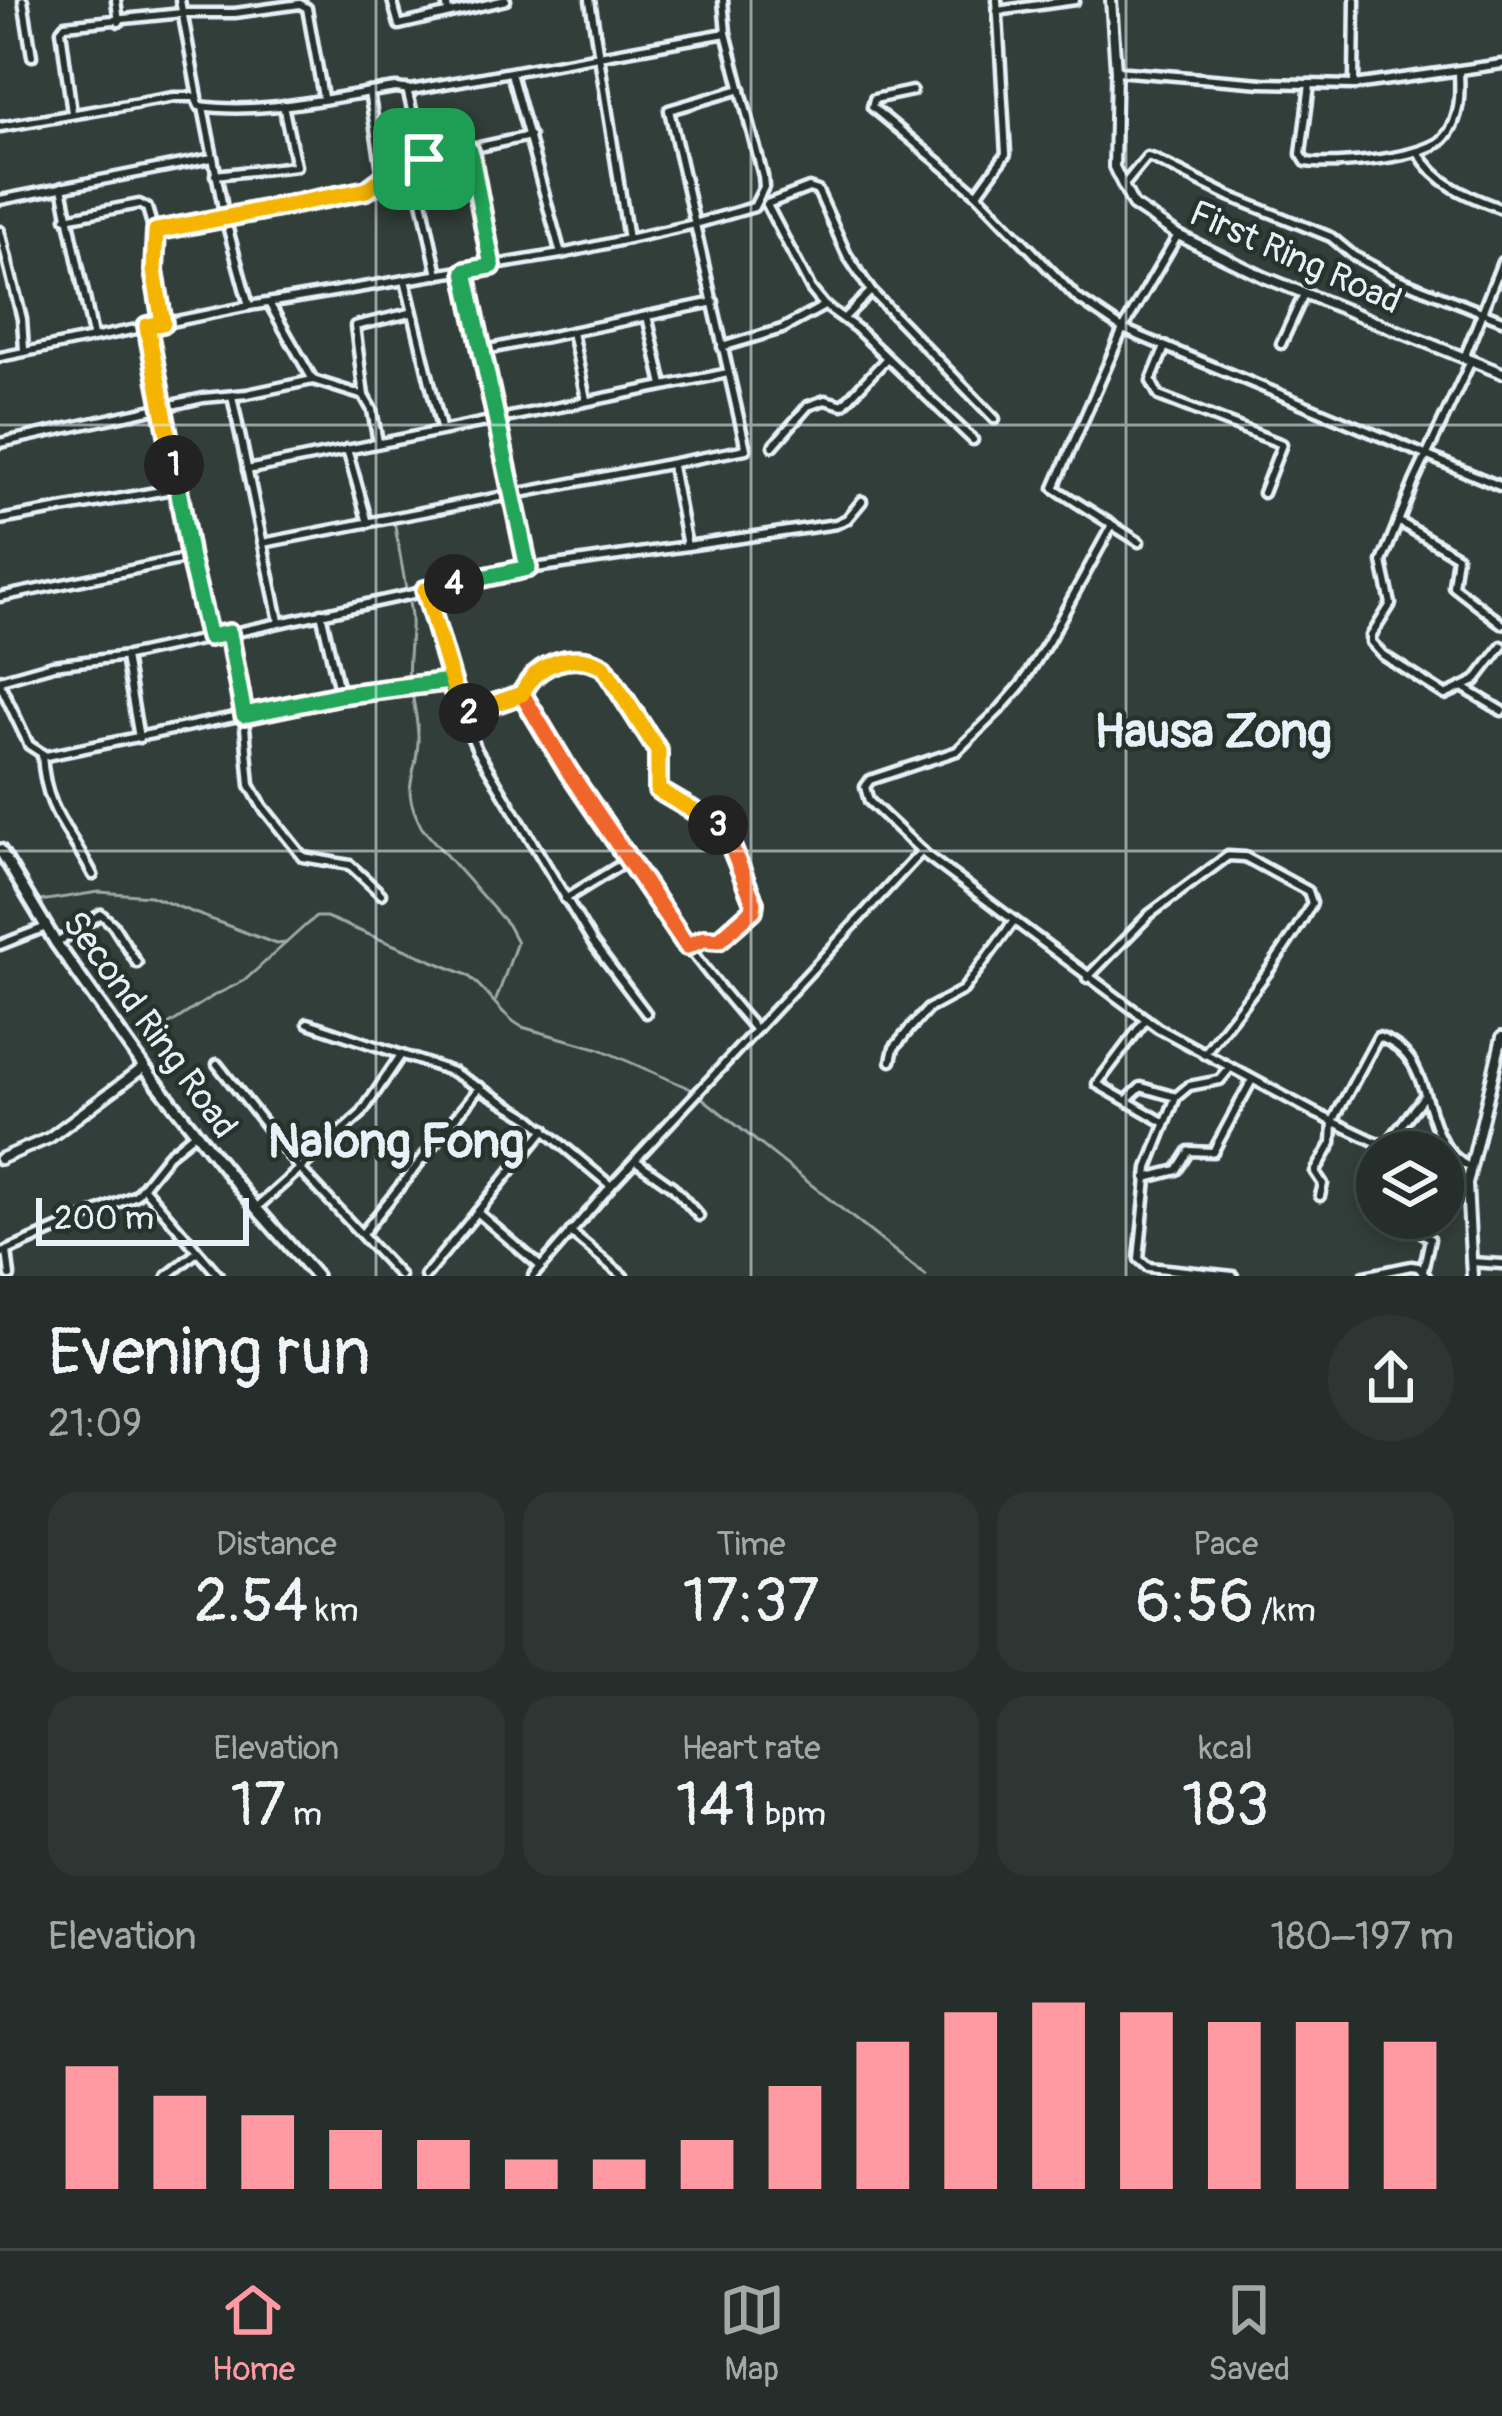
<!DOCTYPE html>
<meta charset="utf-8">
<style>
:root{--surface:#262e2b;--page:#2e3633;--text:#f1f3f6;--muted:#a4a8a9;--line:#424a47;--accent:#ff9aa2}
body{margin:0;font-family:Pangolin,sans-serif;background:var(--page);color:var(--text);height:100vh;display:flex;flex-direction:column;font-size:45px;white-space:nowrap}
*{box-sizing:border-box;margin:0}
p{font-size:39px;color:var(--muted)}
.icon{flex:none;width:66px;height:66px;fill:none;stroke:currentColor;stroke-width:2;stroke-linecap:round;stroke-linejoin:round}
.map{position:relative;height:1276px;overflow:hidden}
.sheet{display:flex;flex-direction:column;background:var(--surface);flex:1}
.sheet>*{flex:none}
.fabs{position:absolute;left:1356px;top:1131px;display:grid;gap:24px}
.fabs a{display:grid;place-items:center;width:108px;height:108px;border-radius:50%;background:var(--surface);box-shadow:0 6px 18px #0003,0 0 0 3px var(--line);font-size:60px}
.scale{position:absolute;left:36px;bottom:30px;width:213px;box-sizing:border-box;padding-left:12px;border:6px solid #e8f1f8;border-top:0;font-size:33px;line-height:42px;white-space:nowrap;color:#e8f1f8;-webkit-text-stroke:9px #26332d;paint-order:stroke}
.pin{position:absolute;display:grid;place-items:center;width:102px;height:102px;color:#fff;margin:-51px;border-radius:24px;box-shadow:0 6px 18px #0006}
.km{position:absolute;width:60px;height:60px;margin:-30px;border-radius:50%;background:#222;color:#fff;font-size:33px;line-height:60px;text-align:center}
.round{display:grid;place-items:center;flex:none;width:126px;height:126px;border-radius:63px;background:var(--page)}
.overview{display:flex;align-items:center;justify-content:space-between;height:204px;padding:0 48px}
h1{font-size:66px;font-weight:600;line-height:90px}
.metrics{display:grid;grid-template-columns:repeat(3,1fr);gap:18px;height:204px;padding:12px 48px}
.metrics div{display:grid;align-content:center;border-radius:30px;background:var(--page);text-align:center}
.metrics b{font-size:60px;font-weight:600}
.metrics small{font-size:33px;font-weight:400}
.metrics p{font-size:33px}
.chart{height:336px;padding:24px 48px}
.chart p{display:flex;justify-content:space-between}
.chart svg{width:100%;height:216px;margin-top:12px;stroke:var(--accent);stroke-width:6}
.tabs{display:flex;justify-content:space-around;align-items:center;height:168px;border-top:3px solid var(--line);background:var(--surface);font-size:33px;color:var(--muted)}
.tabs a{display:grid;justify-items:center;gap:6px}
.tabs .on{color:var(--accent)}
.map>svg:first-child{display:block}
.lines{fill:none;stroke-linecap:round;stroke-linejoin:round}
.stream{stroke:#9ea9ab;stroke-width:3}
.minor-casing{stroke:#e8f1f8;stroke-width:15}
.tertiary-casing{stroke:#e8f1f8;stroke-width:16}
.secondary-casing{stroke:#e8f1f8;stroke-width:18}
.minor{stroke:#26332d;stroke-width:6}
.tertiary{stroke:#26332d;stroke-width:8}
.secondary{stroke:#26332d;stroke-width:9}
.split-1-casing{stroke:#fff;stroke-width:24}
.split-2-casing{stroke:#fff;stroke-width:24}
.split-3-casing{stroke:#fff;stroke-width:24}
.split-4-casing{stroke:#fff;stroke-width:24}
.split-5-casing{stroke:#fff;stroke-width:24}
.split-1{stroke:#f5b400;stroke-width:15}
.split-2{stroke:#22a559;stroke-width:15}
.split-3{stroke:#f0652b;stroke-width:15}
.split-4{stroke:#f5b400;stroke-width:15}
.split-5{stroke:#22a559;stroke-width:15}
.grid{fill:none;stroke:#e8f1f8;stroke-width:3;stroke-opacity:0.55}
.labels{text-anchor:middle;stroke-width:9;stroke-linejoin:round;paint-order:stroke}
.street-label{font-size:36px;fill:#e8f1f8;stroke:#26332d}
.district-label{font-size:48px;font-weight:bold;fill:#e8f1f8;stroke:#26332d}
</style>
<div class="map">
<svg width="1502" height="1276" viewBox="0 0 1502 1276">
<rect width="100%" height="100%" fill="#323e39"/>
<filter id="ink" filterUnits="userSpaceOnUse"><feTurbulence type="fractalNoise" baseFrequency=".00833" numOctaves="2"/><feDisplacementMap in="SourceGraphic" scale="24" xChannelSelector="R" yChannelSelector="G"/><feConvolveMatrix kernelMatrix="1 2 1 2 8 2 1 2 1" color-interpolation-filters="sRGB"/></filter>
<g filter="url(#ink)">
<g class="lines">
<g class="stream">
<polyline points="395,526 406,589"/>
<path d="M408,599c8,28 -2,53 1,82"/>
<path d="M412,692c2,16 7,33 6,50 -2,41 -19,42 4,86l86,97 9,17 -21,58"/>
<polyline points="40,901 99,892 150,896 276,944 286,943"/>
<path d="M142,1042l71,-46 31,-15 63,-57 9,-7h10l141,58c21,15 33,40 55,52l78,22 91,40"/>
<polyline points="701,1097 926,1276"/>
</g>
<defs>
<g id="minor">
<polyline points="23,0 32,56"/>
<polyline points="116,0 119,22"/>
<polyline points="180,0 198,97"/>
<polyline points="392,0 399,25 506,0"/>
<polyline points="446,0 448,12"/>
<polyline points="590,0 628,239"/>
<polyline points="997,0 1006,154 977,194 1077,298 1123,329 1502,487"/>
<polyline points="997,11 1075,0"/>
<polyline points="1116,71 1262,83 1354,85 1502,64"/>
<polyline points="511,73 561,254"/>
<path d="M1310,84l-9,70 5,8c27,5 124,-4 140,-26 15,-19 14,-43 13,-65"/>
<polyline points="1354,85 1355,0"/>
<polyline points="407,89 424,159"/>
<polyline points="912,91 874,99 872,107 977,194"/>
<polyline points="369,92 383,176"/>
<polyline points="203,107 225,218 249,306"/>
<polyline points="72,113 61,30 65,25 182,13 235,13 300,4 307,8 323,97"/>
<path d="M0,127l174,-30h21l4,9c64,9 133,-9 197,-18l15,2 315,-57"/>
<polyline points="470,151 492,266"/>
<path d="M1418,152c19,33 49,44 84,57"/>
<polyline points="414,163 438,275"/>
<polyline points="215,175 296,166 283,105"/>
<polyline points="1124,185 1147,157 1154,159 1229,196 1331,237 1354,256 1393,277 1502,320"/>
<polyline points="62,187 93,336"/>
<polyline points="0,200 212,158"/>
<polyline points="767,204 809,188 818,191 847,255 871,291 995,419"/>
<polyline points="767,205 811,289 824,305 856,328 973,440"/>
<polyline points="66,218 139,204 147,208 158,245 154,271 163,322"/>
<polyline points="0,231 22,319 24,350"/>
<polyline points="156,231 334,199 370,189 391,172 424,159 530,136"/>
<polyline points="465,270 528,569"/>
<polyline points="405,280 441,428"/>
<polyline points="269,303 313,380"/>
<polyline points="647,316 663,385"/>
<polyline points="844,318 871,291"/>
<polyline points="147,326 189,558 209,637"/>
<polyline points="572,332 586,399"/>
<polyline points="1281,344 1304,294"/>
<polyline points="722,347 782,329 824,306"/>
<polyline points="1165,347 1151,381 1159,396 1282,444 1263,493"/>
<polyline points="480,351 714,302"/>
<polyline points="0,357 249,306 561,254 695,224 754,207 764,187 763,176 726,33 723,0"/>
<polyline points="1464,358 1502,262"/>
<polyline points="1471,361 1414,482 1382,562 1391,604 1371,636 1371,642 1383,655 1445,695 1475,681 1502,646"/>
<polyline points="232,396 279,621"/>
<polyline points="364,396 355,326 410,313"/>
<polyline points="0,443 203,398 247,394 313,380 364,396 372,410 378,442"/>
<polyline points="773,446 808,406 825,400 843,405 885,360"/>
<polyline points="347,449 368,523"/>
<polyline points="672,466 687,546 836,524 847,519 862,501"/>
<polyline points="247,470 728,373"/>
<polyline points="0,520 178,488"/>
<polyline points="1398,521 1457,556 1453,586 1502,624"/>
<polyline points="1112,525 1048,642 1021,685 1001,708 957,751 870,780 865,787 869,801 926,855 1158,1028 1315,1113 1397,1152"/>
<polyline points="1139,542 1054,488 1123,329 1178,235"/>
<polyline points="263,543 746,449 669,110 741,89"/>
<polyline points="425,590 457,704 477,750 593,943 646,1013"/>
<polyline points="0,597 189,558"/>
<polyline points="321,613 340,695"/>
<polyline points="229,633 244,715 250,785 262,806 303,857 350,865 381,894"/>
<polyline points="125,657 139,738"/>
<polyline points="0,680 53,665 127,656 528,569 687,546"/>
<polyline points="0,684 29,745 46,756 340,695 450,681"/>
<polyline points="1464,688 1502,711"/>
<path d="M522,694c71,117 143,234 234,336"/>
<path d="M462,715l60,-21c11,-26 53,-50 79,-29 13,11 53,71 58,87 3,12 -2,26 -1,38l64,38 32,75 -4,14 -31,23 -15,-1 -17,7"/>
<path d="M42,755c4,59 26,71 51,120"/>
<polyline points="565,899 627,861"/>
<polyline points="57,943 101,914 113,925 137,963"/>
<polyline points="0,945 46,927"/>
<path d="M1087,978l63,-64 78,-58 17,1 63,34 4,12c-30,55 -70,102 -108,151"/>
<polyline points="1146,1019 1097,1084 1165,1123"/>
<polyline points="308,1023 453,1072 530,1118 611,1186"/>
<polyline points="891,1061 894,1048 908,1031 928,1009 963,990 1013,922"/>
<polyline points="217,1064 301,1170 400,1276"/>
<polyline points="1230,1068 1220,1080 1189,1086 1176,1097 1148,1168 1139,1259 1148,1267 1233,1276"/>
<polyline points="1127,1100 1141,1087 1176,1097"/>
<polyline points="1386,1145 1424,1096"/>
<polyline points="636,1161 673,1187 699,1216"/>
<polyline points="1443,1174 1467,1184"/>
<polyline points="1146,1178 1177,1170 1189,1151 1213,1152 1252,1080"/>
<polyline points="143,1187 219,1276"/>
<path d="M1320,1196l3,-12 -8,-12 17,-29 1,-22 45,-84c63,19 36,102 91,130"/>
<polyline points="256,1208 361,1114 401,1055"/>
<polyline points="477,1212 541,1267"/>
<polyline points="1405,1218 1430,1239 1423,1271"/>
<polyline points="570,1232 623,1276"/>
<polyline points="362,1234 480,1087"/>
<polyline points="7,1251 10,1276"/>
<polyline points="0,1254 136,1195 168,1155 195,1133"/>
<polyline points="1471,1262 1502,1264"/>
<polyline points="167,1276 197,1252"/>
<polyline points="425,1276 545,1129"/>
<polyline points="533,1276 611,1186 922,851"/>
<polyline points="1364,1276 1411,1266 1418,1267 1426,1276"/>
</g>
<g id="tertiary">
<polyline points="1111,0 1116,71 1114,167 1133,205 1178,235 1264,277 1502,373"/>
<polyline points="0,1159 49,1138 144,1067"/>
<polyline points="1472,1276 1467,1184 1502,1037"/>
</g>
<polyline id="secondary" points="0,850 56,943 144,1067 256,1208 316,1276"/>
</defs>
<use href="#minor" class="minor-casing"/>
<use href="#tertiary" class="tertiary-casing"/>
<use href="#secondary" class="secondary-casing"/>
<use href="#minor" class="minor"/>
<use href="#tertiary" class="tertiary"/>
<use href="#secondary" class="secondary"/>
</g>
</g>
<g class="lines" filter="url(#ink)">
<defs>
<polyline id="split-1" points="174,465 147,326 163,323 154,271 156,231 367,190 391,172 424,159"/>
<polyline id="split-2" points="174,465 190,558 209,637 229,633 244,715 340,695 450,681 462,715 469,713"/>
<polyline id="split-3" points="469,713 522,694 569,772 687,946 704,939 719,940 753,910 754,903 727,836 718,825"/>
<path id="split-4" d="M454,584l-29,6 37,125 60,-21c14,-32 52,-44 82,-27l54,84v39l60,35"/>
<polyline id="split-5" points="424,159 470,151 492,266 465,271 528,568 454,584"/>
</defs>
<use href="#split-1" class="split-1-casing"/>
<use href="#split-2" class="split-2-casing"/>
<use href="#split-3" class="split-3-casing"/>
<use href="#split-4" class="split-4-casing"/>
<use href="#split-5" class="split-5-casing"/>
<use href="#split-1" class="split-1"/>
<use href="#split-2" class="split-2"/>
<use href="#split-3" class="split-3"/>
<use href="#split-4" class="split-4"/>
<use href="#split-5" class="split-5"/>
</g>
<path class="grid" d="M376,0v1276M751,0v1276M1126,0v1276M0,425h1502M0,851h1502"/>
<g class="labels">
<g class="street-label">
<text transform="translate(1296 256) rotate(24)" y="13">First Ring Road</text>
<text transform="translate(151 1024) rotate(54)" y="13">Second Ring Road</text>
</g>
<g class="district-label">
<text x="1213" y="747">Hausa Zong</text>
<text x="396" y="1157">Nalong Fong</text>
</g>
</g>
</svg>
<div class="fabs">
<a><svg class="icon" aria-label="layers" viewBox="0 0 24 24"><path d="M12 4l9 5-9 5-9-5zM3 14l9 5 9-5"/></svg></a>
</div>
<div class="scale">200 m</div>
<div class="pin" style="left:424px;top:159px;background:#1e9e55"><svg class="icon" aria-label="arrive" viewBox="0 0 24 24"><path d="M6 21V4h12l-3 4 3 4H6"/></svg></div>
<b class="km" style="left:174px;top:465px">1</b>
<b class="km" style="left:469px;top:713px">2</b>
<b class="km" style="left:718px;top:825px">3</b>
<b class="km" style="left:454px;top:584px">4</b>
</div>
<section class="sheet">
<div class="overview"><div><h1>Evening run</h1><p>21:09</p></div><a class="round"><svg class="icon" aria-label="share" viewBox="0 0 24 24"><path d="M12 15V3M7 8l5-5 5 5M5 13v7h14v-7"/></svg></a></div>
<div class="metrics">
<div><p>Distance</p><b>2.54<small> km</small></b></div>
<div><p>Time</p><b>17:37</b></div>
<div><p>Pace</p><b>6:56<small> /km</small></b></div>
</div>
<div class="metrics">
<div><p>Elevation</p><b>17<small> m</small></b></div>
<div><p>Heart rate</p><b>141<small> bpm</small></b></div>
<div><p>kcal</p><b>183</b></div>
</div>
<div class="chart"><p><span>Elevation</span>180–197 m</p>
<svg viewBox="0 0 160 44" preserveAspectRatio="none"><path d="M5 44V19M15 44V25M25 44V29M35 44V32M45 44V34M55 44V38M65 44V38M75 44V34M85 44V23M95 44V14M105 44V8M115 44V6M125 44V8M135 44V10M145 44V10M155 44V14"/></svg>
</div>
</section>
<nav class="tabs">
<a class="on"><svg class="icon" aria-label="home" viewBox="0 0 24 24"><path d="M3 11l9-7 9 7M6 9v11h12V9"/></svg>Home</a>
<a><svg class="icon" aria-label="map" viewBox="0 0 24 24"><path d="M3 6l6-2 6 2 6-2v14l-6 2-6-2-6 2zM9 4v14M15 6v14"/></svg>Map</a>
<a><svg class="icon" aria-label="saved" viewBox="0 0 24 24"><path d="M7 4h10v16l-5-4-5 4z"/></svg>Saved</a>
</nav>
